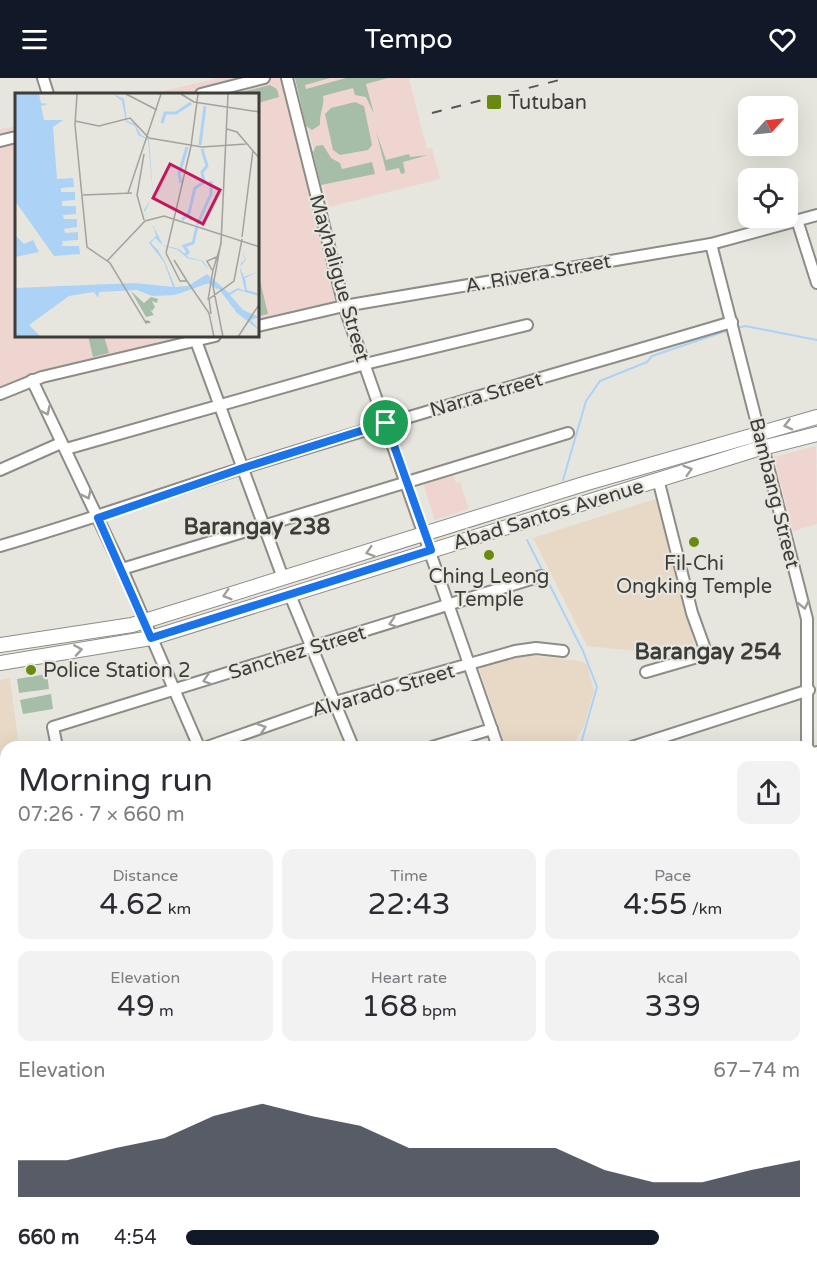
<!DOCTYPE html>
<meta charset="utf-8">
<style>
:root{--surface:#fff;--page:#f2f2f3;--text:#2b2b33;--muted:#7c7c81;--accent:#111827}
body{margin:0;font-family:"Varela Round",sans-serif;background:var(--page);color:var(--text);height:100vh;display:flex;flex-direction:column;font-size:22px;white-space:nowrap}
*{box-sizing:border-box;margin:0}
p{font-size:20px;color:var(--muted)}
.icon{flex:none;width:33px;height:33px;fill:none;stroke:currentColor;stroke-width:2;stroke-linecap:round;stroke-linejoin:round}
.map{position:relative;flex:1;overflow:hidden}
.sheet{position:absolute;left:0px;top:663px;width:818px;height:532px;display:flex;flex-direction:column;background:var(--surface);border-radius:18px 18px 0 0;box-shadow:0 6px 24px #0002}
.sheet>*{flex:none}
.needle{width:39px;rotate:63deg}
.buttons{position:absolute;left:738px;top:18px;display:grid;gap:12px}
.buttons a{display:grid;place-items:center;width:60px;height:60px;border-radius:12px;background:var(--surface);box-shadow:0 6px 24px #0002;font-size:30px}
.pin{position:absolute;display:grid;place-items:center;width:51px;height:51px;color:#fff;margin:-26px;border:3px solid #fff;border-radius:50%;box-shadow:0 2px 6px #0007}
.round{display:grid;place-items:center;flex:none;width:63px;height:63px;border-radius:12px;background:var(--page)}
.summary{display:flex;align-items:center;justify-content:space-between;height:102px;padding:0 18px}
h1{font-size:33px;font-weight:600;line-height:45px}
.stats{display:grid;grid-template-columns:repeat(3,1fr);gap:9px;height:102px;padding:6px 18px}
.stats div{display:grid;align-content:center;border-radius:12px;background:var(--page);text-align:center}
.stats b{font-size:30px;font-weight:600}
.stats small{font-size:16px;font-weight:400}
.stats p{font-size:16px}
.chart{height:168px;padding:12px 18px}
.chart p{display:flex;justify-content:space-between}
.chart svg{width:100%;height:108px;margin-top:6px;fill:var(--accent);opacity:.7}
ul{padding:0 18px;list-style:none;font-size:20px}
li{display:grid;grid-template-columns:96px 72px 1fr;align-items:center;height:45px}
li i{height:15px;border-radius:8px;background:var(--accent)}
header{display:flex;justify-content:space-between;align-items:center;height:78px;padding:0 18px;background:var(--accent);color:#fff;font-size:27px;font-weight:600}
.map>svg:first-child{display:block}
.commercial{fill:#efd5cf}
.education{fill:#e8d9c6}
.green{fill:#a6bea8}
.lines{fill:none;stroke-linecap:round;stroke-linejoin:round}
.stream{stroke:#acd2f6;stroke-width:2}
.minor-casing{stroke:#8e8c86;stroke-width:14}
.major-casing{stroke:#8e8c86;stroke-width:16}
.minor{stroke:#fff;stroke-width:10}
.major{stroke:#fff;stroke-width:14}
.rail{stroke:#565652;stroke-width:2;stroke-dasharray:10 10;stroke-linecap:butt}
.oneway{stroke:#9e9e9c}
.route-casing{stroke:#fff;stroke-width:12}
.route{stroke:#1a73e8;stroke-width:8}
.poi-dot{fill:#688a0e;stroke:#e7e6de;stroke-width:2}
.labels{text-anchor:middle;stroke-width:4.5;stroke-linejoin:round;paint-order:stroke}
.poi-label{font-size:20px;fill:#3d3d3a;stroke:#e7e6de;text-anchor:start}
.street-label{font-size:20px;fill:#3d3d3a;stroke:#e7e6de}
.quarter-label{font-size:22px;font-weight:bold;fill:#3d3d3a;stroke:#e7e6de}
.inset-river{fill:none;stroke:#acd2f6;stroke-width:3}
.inset-road{fill:none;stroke:#a3a29c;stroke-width:1.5}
.view{fill:#c2185b;fill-opacity:0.15;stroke:#c2185b;stroke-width:3}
.inset-edge{fill:none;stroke:#3d3d3a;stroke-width:3}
</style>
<header><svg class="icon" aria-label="menu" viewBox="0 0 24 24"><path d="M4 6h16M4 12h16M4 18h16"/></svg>Tempo<svg class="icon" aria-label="heart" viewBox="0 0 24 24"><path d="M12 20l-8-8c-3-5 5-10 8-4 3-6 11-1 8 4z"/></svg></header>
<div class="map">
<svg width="817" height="1195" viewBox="0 0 817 1195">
<rect width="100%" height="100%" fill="#e7e6de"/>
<g class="commercial">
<polygon points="218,0 285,0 342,227 258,247 258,16 150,16"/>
<polygon points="295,0 409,0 427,71 432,70 440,101 329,129"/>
<polygon points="16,48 16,258 210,258 0,314 0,51"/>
<polygon points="816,368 817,446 793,453 774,379"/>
<polygon points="452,394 456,405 460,404 469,431 435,442 424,408 425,403"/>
</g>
<g class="education">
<polygon points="658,420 694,566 636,573 587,568 533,460"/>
<polygon points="527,577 580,583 587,586 594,613 584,648 572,669 506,669 479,591"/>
<polygon points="10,600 19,669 6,669 6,708 0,708 0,602"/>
<polygon points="47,1190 108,1190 93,1195 49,1195"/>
</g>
<g class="green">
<path d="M295,0h35l-25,7 1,4 40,-11h42l-22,6 8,30 -8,-17 -11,-2 -2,-7 -30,8c2,8 -4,18 -3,29l-8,5 -6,-4z"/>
<polygon points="270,7 277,11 279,19 258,25 258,16 234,16"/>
<polygon points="355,24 364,28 372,67 368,72 340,77 333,72 325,36 331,30"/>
<polygon points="376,53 386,82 409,76 410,79 428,77 403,84 405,95 401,96 399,90 386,93"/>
<polygon points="323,67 331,80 340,85 342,91 372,84 375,96 321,107 313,74 316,68"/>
<polygon points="258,194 268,236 260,238"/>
<polygon points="88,258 104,258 109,275 93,279"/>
<polygon points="47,596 49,611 19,615 17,601"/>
<polygon points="51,616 53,631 23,636 20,622"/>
</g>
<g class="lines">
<g class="stream">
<polyline points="737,250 745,248 817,262"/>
<polyline points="563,402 586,323 600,303 647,284 652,278 729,252"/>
<polyline points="527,462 583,573 597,609 580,669"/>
<polyline points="812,804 817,802"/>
<polyline points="0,822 6,824"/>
<polyline points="812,994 817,991"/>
</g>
<defs>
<g id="minor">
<polyline points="43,0 48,16"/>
<polyline points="287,0 344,228 498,669"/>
<polyline points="201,16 264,0"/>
<polyline points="0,63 16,59"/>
<polyline points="797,142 817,205"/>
<polyline points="711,166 807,541 807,669"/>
<polyline points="258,248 344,228 711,166 817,137"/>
<polyline points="196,263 283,500"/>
<polyline points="32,302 122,491 199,669"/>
<polyline points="0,316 42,299 215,258"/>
<polyline points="66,371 365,286 527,247"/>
<polyline points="0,392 61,365"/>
<path d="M0,468c83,-24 164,-53 246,-79 161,-51 324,-97 486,-145"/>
<polyline points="122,491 568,355"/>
<polyline points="290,517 353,669"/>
<polyline points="646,594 701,578 705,571 692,535 658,401"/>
<polyline points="57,669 53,649 541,498"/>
<polyline points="207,669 335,624 515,573 536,570 563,573"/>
<polyline points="432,669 492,651"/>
<polyline points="632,669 809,612"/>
<polyline points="812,676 817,674"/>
<polyline points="812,749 817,747"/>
<polyline points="0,867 6,868"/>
<polyline points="6,892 3,1001 6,1091"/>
<polyline points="812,948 817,944"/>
<polyline points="812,976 817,984"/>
<polyline points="812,1030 817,1027"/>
<polyline points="812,1128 817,1126"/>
<polyline points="30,1190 32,1195"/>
<polyline points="228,1190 231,1195"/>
<polyline points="571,1190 573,1195"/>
<polyline points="724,1190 726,1195"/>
<polyline points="131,1195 146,1190"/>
<polyline points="417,1195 431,1190"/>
<polyline points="652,1195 664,1190"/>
</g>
<g id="major">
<polyline points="0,567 132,547 587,405 817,339"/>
<polyline points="0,585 151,560 754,372 817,356"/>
</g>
</defs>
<use href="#minor" class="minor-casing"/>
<use href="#major" class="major-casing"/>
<use href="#minor" class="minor"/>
<use href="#major" class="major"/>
<polyline class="rail" points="432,35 567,0"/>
</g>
<defs><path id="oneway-chevron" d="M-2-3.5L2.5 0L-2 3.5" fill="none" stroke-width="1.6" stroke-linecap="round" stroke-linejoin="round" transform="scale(1.5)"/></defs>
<g class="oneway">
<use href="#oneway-chevron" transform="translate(46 333) rotate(65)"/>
<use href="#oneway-chevron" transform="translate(788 347) rotate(166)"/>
<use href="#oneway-chevron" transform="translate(688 392) rotate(-17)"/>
<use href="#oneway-chevron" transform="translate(87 417) rotate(65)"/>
<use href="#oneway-chevron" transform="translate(370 474) rotate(163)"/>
<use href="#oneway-chevron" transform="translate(227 517) rotate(163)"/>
<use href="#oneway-chevron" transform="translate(804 527) rotate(77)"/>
<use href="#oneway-chevron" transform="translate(393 545) rotate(163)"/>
<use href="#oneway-chevron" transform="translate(78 572) rotate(-9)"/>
<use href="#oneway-chevron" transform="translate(207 602) rotate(163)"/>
<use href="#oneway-chevron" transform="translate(262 650) rotate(-19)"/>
</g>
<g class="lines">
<defs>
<polygon id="route" points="386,345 431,472 151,560 98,440 243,390"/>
</defs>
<use href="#route" class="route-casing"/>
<use href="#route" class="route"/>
</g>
<g class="poi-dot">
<rect x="486" y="16" width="16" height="16" rx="3"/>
<circle cx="694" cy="464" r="6"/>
<circle cx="489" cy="477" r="6"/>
<circle cx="31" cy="592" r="6"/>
</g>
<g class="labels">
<g class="poi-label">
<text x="508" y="31">Tutuban</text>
<text x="694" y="492" text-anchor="middle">Fil-Chi<tspan x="694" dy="23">Ongking Temple</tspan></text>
<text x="489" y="505" text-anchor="middle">Ching Leong<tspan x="489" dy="23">Temple</tspan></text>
<text x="43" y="599">Police Station 2</text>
</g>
<g class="street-label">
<text transform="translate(538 195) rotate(-10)" y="7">A. Rivera Street</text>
<text transform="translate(340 200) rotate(74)" y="7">Mayhaligue Street</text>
<text transform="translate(486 316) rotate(-16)" y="7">Narra Street</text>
<text transform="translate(775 415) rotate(76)" y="7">Bambang Street</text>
<text transform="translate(548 436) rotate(-17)" y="7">Abad Santos Avenue</text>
<text transform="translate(297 574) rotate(-17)" y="7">Sanchez Street</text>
<text transform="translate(383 612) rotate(-16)" y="7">Alvarado Street</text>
</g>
<g class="quarter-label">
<text x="257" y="456">Barangay 238</text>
<text x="708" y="581">Barangay 254</text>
</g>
</g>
<g transform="translate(15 15)">
<rect width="244" height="244" fill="#e7e6de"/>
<path d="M116,198l13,12 7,-6 7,2 -1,4 -5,-2 3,6 -3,4 -3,-3 5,7 -8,2z" fill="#a6bea8"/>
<path d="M0,1h24l2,9 7,1 -7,2 3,14h19l-10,7 4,52 16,-1 1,9 -13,1v4h14v8l-13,1v5h14v8l-13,1 1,4h13v8l-13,2 1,4 13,-1v8l-16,1v5h17l1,8 -26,2 -39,-55zM98,1l11,5 3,22 8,3 6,11 8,4 4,55 -8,18 5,13 4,2 9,18 16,4 9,8 15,4 7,10 -9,-10 -14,-3 -9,-8 -14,-4 -9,-8 -4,5 7,7 7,12 10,25 13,-1 19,-12 22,19 9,-5 7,3 -5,-22 1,-6 4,-3 -3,-9 4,9 -6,7 4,10 15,-6 -14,7 2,12 10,3 2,3 -21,-6 -8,5 13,15 16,7 -8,3 8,10 -22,-17 -18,-24 -10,-6 -34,12 -23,1 -15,-6 -38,2 -1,6 -4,-6 -25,4 -40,29 12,12h-26v-49l120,-5 38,4 -9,-25 -15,-19 7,-7 -2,-8 -4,-3 -6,-15 9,-15 -5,-55 -10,-5 -3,-9 -9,-4 -4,-21zM0,142l9,9 9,-4 6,12 -24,5z" fill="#acd2f6"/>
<path class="inset-river" d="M147,30l3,-10h11l15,-10M0,31l36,103 11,17M0,38l31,81M0,45l38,97M0,52l29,68M185,52l5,-39M0,58l43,92M0,64l27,57M0,69l35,72M0,74l25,49M0,79l31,57 15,15M0,83l24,41M0,88l34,55M166,90l-2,-9 8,-27M0,92l22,34M0,95l40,55M167,127l7,-7 6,-25 9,-6 -2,-10 5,-6 -5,-17M182,132l14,-31v-13M170,162l3,-3 -4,-6 9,-3 4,-16M112,193l50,5 31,-10 10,7M208,198l11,15 16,10M45,200l31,-5M0,207l47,-9M0,210l41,-9M0,225l51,-29 53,-2"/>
<path class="inset-road" d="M62,1l-2,31 12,122 23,16 36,60 4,-1 -4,-1M111,1l31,16M166,1l13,8 66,10M60,28l24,5 31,-8 19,20 53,9 44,-3M212,36l10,3 23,27M129,61l-7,41 7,25M113,100l33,-99M68,102l49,-2M227,144l11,-87M151,160l25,-107 7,-52M151,160l14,28h7l22,32 5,24M159,167l13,21M92,168l38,-40 19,-5 96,31M197,177l-5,-9 12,-5M198,177l8,-26 7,-150M193,207l5,-30M196,221l-2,-15 25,-18 8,-42M208,244l-10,-51 8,-44 7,-148M223,244l22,-34"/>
<path class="view" d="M155,71l50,26 -17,34 -50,-26z"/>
<rect width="244" height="244" class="inset-edge"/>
</g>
</svg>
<div class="buttons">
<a><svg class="needle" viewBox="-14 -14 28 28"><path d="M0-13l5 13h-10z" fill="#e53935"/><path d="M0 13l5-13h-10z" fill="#7c7c81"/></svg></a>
<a><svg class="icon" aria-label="locate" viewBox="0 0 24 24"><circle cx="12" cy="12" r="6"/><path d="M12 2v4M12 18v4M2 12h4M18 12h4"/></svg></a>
</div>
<div class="pin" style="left:386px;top:345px;background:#1e9e55"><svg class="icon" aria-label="arrive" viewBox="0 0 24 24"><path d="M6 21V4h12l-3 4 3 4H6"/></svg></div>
<section class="sheet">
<div class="summary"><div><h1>Morning run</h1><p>07:26 · 7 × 660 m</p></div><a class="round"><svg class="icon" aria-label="share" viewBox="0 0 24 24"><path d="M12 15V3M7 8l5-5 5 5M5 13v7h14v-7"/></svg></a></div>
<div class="stats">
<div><p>Distance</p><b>4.62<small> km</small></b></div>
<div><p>Time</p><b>22:43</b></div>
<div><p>Pace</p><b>4:55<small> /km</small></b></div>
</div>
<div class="stats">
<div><p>Elevation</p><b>49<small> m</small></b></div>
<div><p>Heart rate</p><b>168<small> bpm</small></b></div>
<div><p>kcal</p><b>339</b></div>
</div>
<div class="chart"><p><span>Elevation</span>67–74 m</p>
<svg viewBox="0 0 160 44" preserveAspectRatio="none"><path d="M0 44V29L10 29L20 24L30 20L40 11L50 6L60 11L70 15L80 24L90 24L100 24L110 24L120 33L130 38L140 38L150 33L160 29V44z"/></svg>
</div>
<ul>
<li><b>660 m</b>4:54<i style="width:77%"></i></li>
</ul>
</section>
</div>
